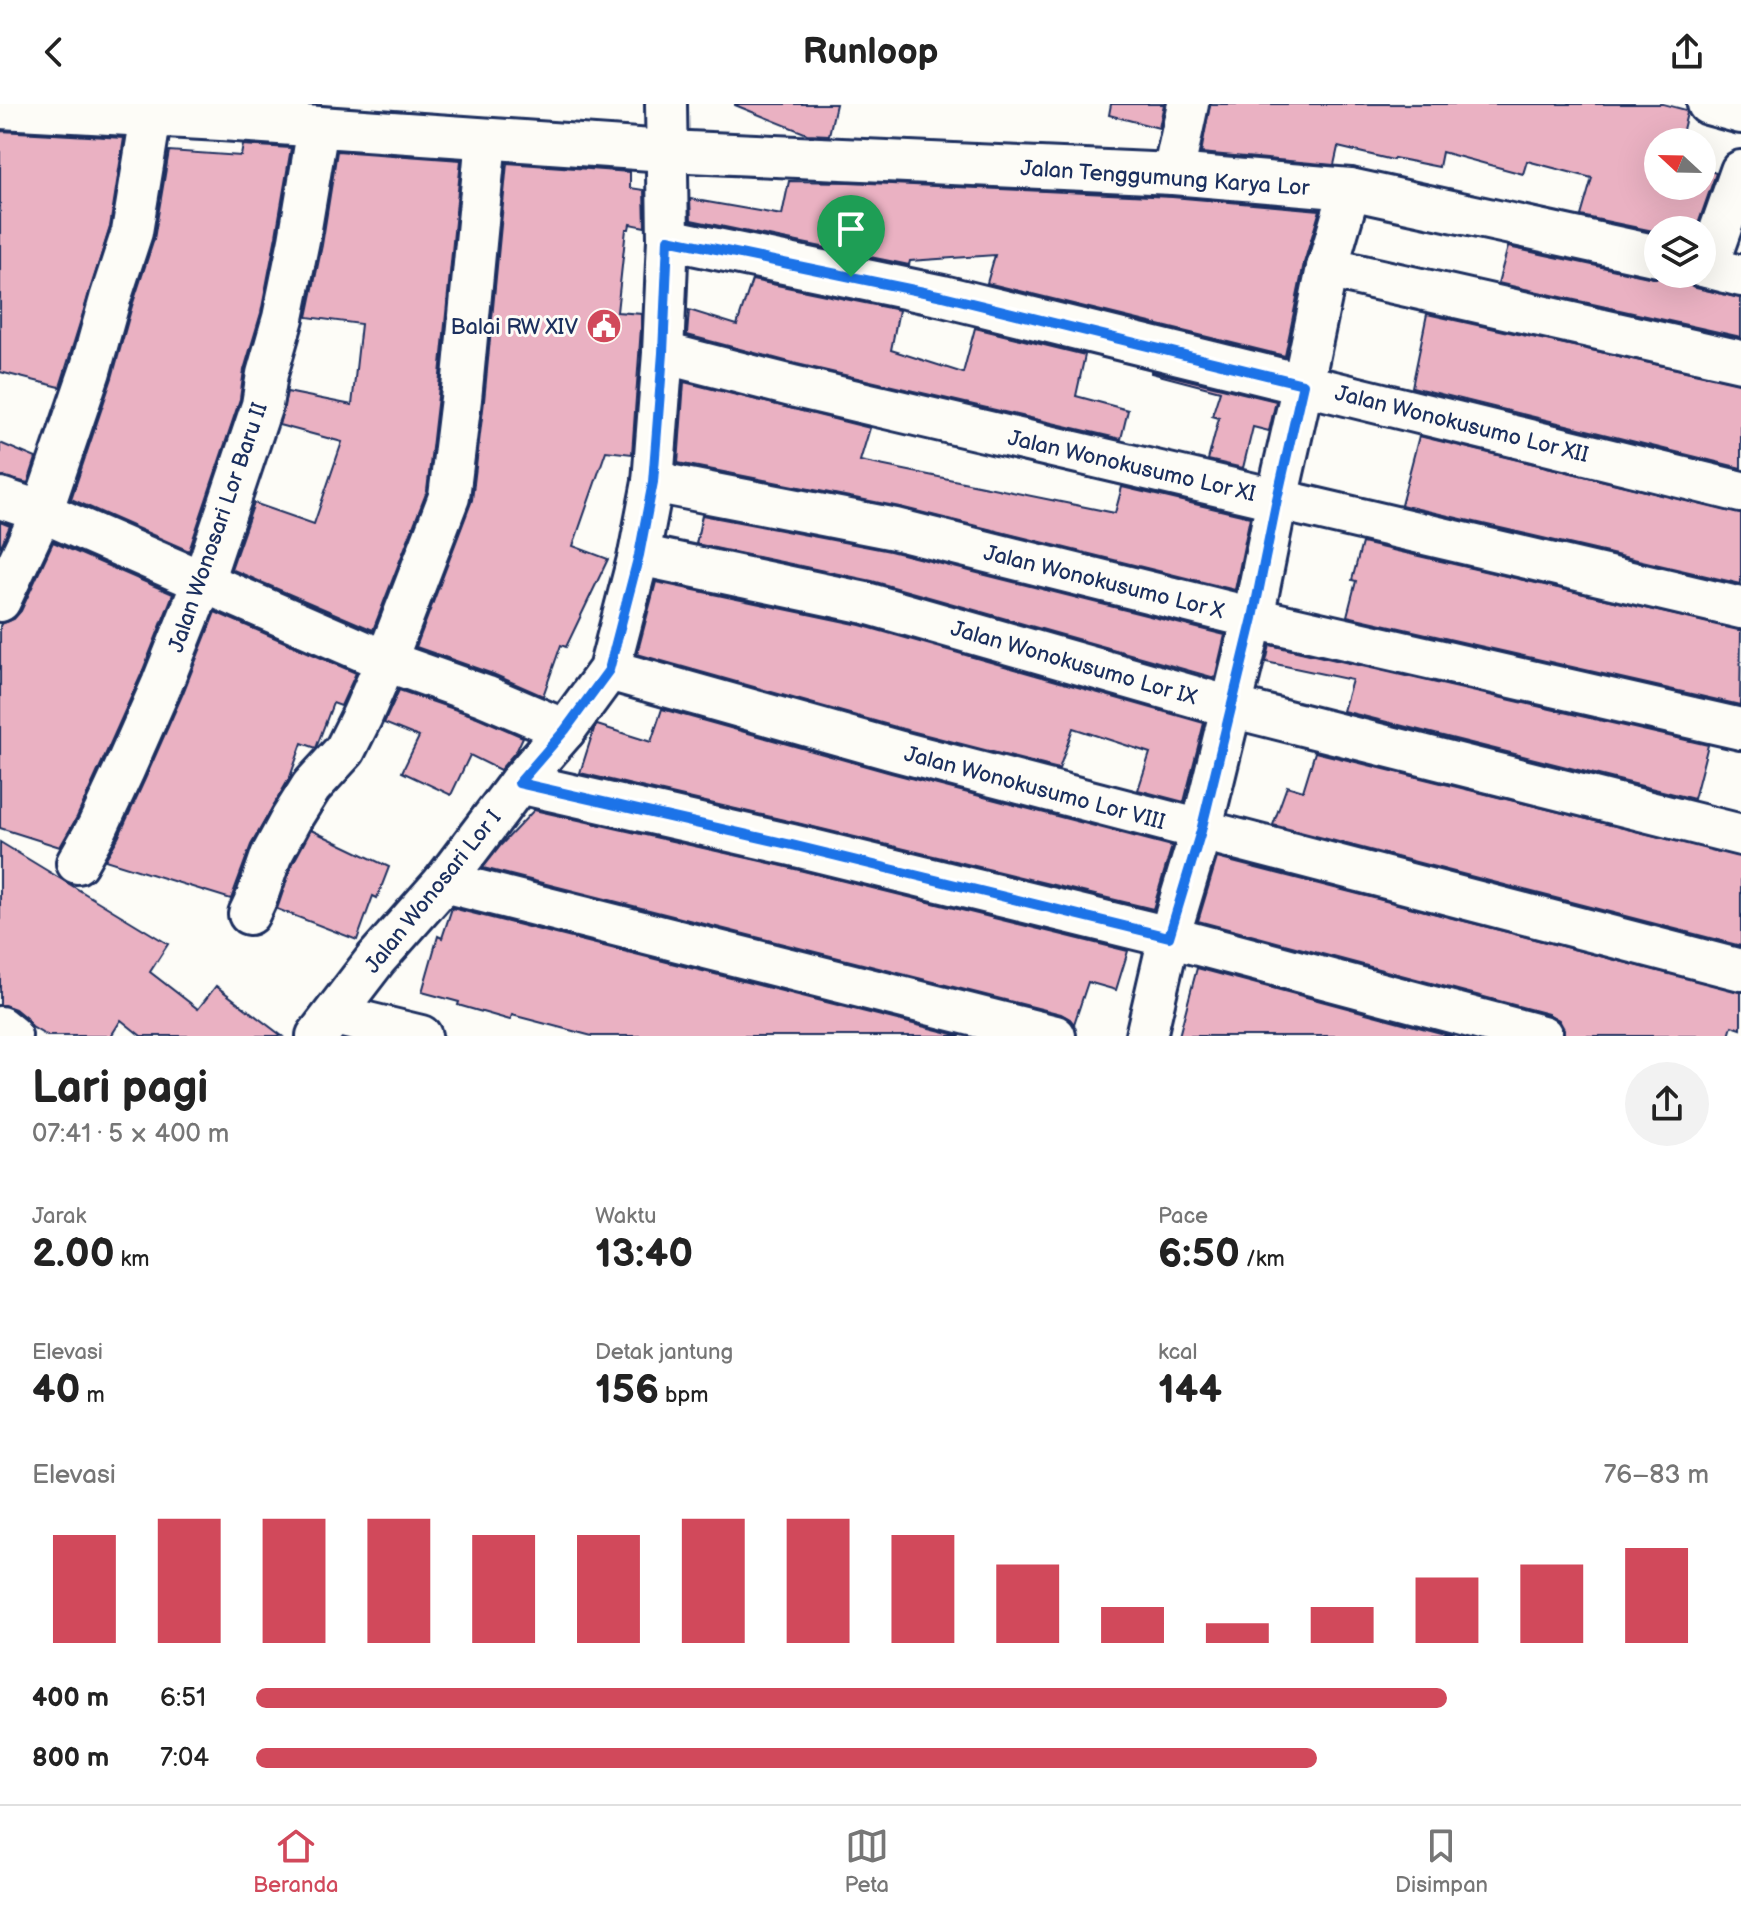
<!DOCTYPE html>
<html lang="id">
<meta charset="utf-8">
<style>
:root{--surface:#fff;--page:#f2f2f2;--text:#222;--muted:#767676;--line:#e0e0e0;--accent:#d1495b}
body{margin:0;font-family:"Balsamiq Sans",sans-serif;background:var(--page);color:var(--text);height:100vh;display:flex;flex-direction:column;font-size:30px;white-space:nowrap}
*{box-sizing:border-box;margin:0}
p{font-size:26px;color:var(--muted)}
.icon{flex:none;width:44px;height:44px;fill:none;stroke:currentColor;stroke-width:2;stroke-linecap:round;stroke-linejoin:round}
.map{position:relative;height:932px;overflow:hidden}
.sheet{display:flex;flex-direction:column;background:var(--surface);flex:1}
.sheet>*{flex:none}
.needle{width:52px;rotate:292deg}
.tools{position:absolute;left:1644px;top:24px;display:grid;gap:16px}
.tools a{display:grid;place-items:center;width:72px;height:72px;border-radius:50%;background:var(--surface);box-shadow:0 8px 32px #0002;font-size:40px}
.pin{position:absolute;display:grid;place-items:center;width:68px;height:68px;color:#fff;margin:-82px -34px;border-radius:50% 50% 50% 0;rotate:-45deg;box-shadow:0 0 8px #0007}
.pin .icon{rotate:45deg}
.round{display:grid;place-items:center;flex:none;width:84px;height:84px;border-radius:42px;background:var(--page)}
.headline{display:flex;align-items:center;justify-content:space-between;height:136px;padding:0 32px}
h1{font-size:44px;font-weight:700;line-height:60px}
.figures{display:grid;grid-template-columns:repeat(3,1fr);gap:12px;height:136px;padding:8px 32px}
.figures div{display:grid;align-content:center}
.figures b{font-size:40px;font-weight:700}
.figures small{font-size:22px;font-weight:400}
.figures p{font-size:22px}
.chart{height:224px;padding:16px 32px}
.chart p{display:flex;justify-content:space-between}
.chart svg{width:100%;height:144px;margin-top:8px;stroke:var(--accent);stroke-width:6}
ul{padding:0 32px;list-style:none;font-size:26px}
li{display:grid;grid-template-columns:128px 96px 1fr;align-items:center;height:60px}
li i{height:20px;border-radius:10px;background:var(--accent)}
header{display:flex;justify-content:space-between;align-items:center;height:104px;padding:0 32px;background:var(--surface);font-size:36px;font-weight:700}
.tabs{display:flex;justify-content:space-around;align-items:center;height:112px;border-top:2px solid var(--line);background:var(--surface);font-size:22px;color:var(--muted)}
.tabs a{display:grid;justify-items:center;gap:4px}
.tabs .on{color:var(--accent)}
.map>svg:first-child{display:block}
.building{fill:#eab1c2;stroke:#1b2f5e;stroke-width:2}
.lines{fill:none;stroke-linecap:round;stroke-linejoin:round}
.street-casing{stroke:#1b2f5e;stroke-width:46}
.street{stroke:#fdfcf7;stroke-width:40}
.route-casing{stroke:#fff;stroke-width:16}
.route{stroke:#1a73e8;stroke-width:10}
.labels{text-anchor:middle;stroke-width:6;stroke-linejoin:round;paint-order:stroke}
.street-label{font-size:22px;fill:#1b2f5e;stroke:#fdfcf7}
.poi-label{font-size:22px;fill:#1b2f5e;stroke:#fdfcf7;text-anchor:end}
</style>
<header><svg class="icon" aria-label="back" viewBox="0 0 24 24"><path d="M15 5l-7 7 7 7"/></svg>Runloop<svg class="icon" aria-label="share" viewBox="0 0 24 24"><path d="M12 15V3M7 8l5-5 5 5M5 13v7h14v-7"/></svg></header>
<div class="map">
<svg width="1741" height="932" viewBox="0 0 1741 932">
<rect width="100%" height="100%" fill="#fdfcf7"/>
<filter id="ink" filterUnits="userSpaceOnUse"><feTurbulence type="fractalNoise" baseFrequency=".0125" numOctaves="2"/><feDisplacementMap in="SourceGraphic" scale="16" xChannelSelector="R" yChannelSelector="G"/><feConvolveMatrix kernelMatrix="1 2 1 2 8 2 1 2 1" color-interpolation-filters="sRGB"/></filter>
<g filter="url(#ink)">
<g class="building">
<polygon points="735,0 836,0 829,31 807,30 735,1"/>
<polygon points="1111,0 1164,0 1159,24 1109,11"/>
<polygon points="1210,0 1663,0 1686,6 1687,9 1680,38 1658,38 1658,82 1702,82 1702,64 1716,69 1696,126 1658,126 1658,128 1581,112 1592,74 1527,57 1523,70 1442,48 1439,63 1394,54 1393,56 1338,43 1334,61 1201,49"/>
<polygon points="0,27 124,34 110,123 60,283 0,268"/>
<polygon points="243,41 291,44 276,132 261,209 244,266 240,295 189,447 71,395 112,274 132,202 154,135 169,47 241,52"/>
<polygon points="337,47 461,56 438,292 427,387 373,526 231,465 254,399 314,420 342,338 279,321 287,288 352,301 361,220 307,213 322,141"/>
<polygon points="507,59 630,68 630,84 644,86 645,123 630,120 629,125 626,125 617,208 642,210 632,350 606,347 573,442 608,455 566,543 561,541 543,592 493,570 416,543 472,396 484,297"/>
<polygon points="789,77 848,78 1172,93 1320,106 1304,159 1285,252 987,179 995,151 910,157 909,161 691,116 690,95 782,111"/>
<polygon points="1508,143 1653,174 1664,174 1671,170 1681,170 1687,179 1696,184 1741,194 1741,233 1498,179"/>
<polygon points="752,176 899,206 891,246 963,269 975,224 1085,251 1076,292 1128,306 1121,335 797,260 687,231 689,206 737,221"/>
<polygon points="1427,210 1741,279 1741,364 1412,283"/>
<polygon points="1151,267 1276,297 1269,327 1253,323 1243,364 1208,356 1219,314 1212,312 1220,287 1151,269"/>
<polygon points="684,278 870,324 860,357 1115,409 1122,383 1250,413 1235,486 900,403 678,359"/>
<polygon points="1419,332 1741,410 1741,480 1401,401"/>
<polygon points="0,339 36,354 28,379 0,372"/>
<polygon points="702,411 890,447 1225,531 1215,574 872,477 696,440"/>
<polygon points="0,418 10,422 1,442 0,442"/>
<polygon points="53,438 173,490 141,571 103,656 77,713 60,743 0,724 0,522 1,520 14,515 21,507"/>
<polygon points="1362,439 1741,526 1740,601 1347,512 1356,477 1352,476"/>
<polygon points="656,478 860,521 1204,619 1184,698 1138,686 1150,649 1073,624 1059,665 903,625 637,550"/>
<polygon points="215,508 356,569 341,602 333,599 316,644 302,639 290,673 251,741 231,795 105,756 118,734 145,675 183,589"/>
<polygon points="1270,541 1708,641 1694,695 1343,607 1352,576 1266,558"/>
<polygon points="399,586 477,613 523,633 517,646 500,666 470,651 451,691 402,668 419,633 384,619"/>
<polygon points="662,605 891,669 1172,742 1153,805 797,719 580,669 594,625 597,621 651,638"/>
<polygon points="1315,648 1741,753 1741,842 1273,721 1287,682 1303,687"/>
<polygon points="534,706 787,763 1128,847 1116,886 1088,878 1074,920 1070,915 1061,910 483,764 501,741"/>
<polygon points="311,726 389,763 377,794 373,792 357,836 277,805 292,761"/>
<polygon points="0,738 168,840 150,868 198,905 216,882 282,932 141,932 121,916 111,932 47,932 32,923 26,914 15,905 4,901 0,901"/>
<polygon points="1217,754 1741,888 1741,925 1732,922 1729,932 1564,932 1564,925 1559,916 1548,910 1198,817"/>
<polygon points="452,804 961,932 592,932 512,911 510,916 458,901 459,898 422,888 438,832 442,834"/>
<polygon points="1197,864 1452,932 1179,932"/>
</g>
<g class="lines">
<defs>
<g id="street">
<polyline points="1708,0 1741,9"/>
<polyline points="0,4 221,16 666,47 1173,70 1350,85 1658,152"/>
<polyline points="1173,70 1188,0"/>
<polyline points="668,135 943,192 1741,388"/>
<polyline points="1702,162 1741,172"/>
<polyline points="1707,163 1741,67"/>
<polyline points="1327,164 1741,257"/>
<polyline points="663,249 792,282 1741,504"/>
<polyline points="653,378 895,425 1253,514 1741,625"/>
<polyline points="0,394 42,408 386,557 485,592 565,626"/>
<polyline points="639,451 866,499 1231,603 1741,731"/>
<polyline points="0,497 42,408 90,267 110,195 132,128 151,12"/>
<polyline points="609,566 897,647 1741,866"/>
<polyline points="519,679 792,741 1169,833 1542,932"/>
<polyline points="77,759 97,724 124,666 162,580 203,477 262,301 267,270 283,214 299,136 318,23"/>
<polyline points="444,778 1055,932"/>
<polyline points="249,810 257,793 271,752 291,715 311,683 345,646 362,612 386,557 449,393 461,295 486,35"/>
<polyline points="335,911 421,932"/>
<polyline points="0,923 11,932"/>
<polyline points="317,932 376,855 444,778 519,679 565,626 609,566 639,451 653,378 663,249 668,135 666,0"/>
<polyline points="1146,932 1169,833 1201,727 1253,514 1277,395 1303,280 1327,164 1350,85"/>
</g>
</defs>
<use href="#street" class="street-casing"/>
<use href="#street" class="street"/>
</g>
</g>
<g class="lines" filter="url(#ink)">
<defs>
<polygon id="route" points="668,135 943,192 1303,280 1277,395 1253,514 1201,727 1169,833 792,741 519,679 565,626 609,566 639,451 653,378 663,249"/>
</defs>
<use href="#route" class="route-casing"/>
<use href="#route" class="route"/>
</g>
<defs>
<symbol id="civic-disc" viewBox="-11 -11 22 22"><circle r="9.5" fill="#d1495b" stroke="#fdfcf7"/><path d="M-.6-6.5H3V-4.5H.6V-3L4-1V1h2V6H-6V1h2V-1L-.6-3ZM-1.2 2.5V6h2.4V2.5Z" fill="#fff"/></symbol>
</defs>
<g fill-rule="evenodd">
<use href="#civic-disc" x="584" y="202" width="40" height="40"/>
</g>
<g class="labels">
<g class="street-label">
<text transform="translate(1165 73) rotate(4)" y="8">Jalan Tenggumung Karya Lor</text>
<text transform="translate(1462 319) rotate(14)" y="8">Jalan Wonokusumo Lor XII</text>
<text transform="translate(1132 361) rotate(13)" y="8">Jalan Wonokusumo Lor XI</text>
<text transform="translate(217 423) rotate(-71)" y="8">Jalan Wonosari Lor Baru II</text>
<text transform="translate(1104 477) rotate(14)" y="8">Jalan Wonokusumo Lor X</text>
<text transform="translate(1074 558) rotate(16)" y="8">Jalan Wonokusumo Lor IX</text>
<text transform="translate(1035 683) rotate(15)" y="8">Jalan Wonokusumo Lor VIII</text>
<text transform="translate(432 787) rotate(-51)" y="8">Jalan Wonosari Lor I</text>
</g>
<g class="poi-label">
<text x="578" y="230">Balai RW XIV</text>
</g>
</g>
</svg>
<div class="tools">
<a><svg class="needle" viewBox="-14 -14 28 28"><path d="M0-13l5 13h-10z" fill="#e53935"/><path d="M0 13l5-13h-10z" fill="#767676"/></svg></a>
<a><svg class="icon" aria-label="layers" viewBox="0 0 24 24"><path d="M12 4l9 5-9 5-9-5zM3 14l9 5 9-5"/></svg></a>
</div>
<div class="pin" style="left:851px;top:173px;background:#1e9e55"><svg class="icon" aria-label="arrive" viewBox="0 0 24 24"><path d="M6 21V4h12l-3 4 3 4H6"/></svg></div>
</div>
<section class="sheet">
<div class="headline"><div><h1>Lari pagi</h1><p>07:41 · 5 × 400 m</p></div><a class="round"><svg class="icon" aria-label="share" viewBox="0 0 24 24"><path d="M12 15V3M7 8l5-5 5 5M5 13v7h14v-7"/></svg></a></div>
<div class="figures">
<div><p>Jarak</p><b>2.00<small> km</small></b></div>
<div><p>Waktu</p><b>13:40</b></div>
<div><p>Pace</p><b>6:50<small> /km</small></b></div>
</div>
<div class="figures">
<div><p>Elevasi</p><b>40<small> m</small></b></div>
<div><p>Detak jantung</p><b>156<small> bpm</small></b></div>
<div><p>kcal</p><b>144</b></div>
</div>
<div class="chart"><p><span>Elevasi</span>76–83 m</p>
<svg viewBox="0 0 160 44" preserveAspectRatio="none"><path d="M5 44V11M15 44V6M25 44V6M35 44V6M45 44V11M55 44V11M65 44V6M75 44V6M85 44V11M95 44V20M105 44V33M115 44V38M125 44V33M135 44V24M145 44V20M155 44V15"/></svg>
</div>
<ul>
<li><b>400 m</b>6:51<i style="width:82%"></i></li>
<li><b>800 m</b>7:04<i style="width:73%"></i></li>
</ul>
</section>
<nav class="tabs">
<a class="on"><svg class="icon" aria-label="home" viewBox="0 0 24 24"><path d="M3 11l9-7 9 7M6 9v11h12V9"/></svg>Beranda</a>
<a><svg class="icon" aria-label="map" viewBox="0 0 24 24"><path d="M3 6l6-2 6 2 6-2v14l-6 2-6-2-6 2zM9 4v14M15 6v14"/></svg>Peta</a>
<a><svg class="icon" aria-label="saved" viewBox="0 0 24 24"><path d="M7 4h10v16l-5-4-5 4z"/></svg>Disimpan</a>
</nav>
